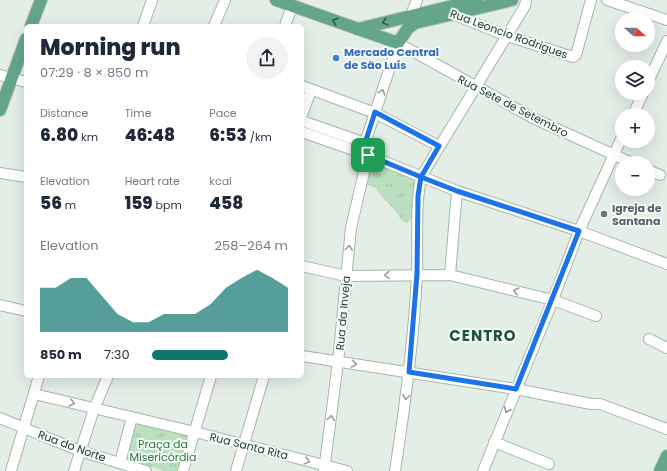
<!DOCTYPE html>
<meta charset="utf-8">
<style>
:root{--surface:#fff;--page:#f2f2f3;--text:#1f2937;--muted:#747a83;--accent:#0f766e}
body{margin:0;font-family:Poppins,sans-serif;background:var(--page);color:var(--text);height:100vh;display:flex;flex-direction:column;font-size:15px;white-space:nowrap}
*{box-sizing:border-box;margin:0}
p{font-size:13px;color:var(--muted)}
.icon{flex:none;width:22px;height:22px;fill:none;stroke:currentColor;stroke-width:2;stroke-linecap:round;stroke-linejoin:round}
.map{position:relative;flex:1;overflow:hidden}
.drawer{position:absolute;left:24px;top:24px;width:280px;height:354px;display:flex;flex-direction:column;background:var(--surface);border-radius:6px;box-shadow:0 4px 16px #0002}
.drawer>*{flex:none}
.needle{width:26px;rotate:110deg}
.controls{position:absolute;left:615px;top:12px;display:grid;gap:8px}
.controls a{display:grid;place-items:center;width:40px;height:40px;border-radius:50%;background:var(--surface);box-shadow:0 4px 16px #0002;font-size:20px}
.pin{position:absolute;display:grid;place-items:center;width:34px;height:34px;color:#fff;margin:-17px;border-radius:8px;box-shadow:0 2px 6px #0006}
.round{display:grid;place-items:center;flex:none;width:42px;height:42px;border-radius:21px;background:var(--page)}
.overview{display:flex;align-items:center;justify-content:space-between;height:68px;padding:0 16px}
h1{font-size:22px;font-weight:800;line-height:30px}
.metrics{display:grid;grid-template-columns:repeat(3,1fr);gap:6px;height:68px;padding:4px 16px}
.metrics div{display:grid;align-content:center}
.metrics b{font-size:17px;font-weight:800}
.metrics small{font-size:11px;font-weight:400}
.metrics p{font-size:11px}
.chart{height:112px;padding:8px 16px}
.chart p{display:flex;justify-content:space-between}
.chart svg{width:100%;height:72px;margin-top:4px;fill:var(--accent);opacity:.7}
ul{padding:0 16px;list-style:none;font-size:13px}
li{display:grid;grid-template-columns:64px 48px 1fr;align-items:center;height:30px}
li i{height:10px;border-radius:5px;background:var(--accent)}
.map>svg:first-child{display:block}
.park{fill:url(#park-tufts)}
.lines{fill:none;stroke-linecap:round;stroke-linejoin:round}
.minor-casing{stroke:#a5b6ad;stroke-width:12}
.major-casing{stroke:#c1cac6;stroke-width:14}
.minor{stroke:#fff;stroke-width:10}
.major{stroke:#65a68b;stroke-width:12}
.oneway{stroke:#325a49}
.oneway2{stroke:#90a099}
.route-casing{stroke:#fff;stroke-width:8}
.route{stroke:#1a73e8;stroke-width:5}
.shop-dot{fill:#3f7fe0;stroke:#f4faf6;stroke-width:1.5}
.worship-dot{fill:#6b7280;stroke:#f4faf6;stroke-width:1.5}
.labels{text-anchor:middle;stroke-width:4;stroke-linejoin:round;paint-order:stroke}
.street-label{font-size:11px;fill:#214033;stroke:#f4faf6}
.shop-label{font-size:11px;font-weight:bold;fill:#366cbe;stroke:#f4faf6;text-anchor:start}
.worship-label{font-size:11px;font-weight:bold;fill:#5b616d;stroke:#f4faf6;text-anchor:start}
.park-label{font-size:11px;fill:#287a3b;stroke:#f4faf6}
.district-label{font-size:15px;font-weight:bold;letter-spacing:1px;fill:#1c543d;stroke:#f4faf6}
</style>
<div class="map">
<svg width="667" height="471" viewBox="0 0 667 471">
<defs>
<pattern id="park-tufts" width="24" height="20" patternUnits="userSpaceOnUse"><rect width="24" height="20" fill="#bae0bf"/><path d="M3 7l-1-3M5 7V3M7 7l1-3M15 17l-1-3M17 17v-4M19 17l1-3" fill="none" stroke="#a0c1a5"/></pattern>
</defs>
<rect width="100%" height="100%" fill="#e3eee7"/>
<g class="park">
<path d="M374,162l46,19c-2,13 -1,34 -13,42l-6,-3c-5,-13 -19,-19 -25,-32l-10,-4 5,-19z"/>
<polygon points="134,422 189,436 177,471 164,471 126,458"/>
</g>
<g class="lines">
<defs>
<g id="minor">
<polyline points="607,0 667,20"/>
<polyline points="450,13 507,36 573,57 576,55 591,0"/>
<polyline points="411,15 417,0"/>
<polyline points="143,26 152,0"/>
<polyline points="214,26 225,0"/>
<polyline points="285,26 292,6"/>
<polyline points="0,75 26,82"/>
<polyline points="648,82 667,41"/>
<polyline points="302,86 375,113 439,146"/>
<polyline points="302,115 311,90"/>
<polyline points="633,115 643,93"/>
<polyline points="302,121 365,143"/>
<polyline points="302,132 368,155 457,191 579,231 667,264"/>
<polyline points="648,170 660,175"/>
<polyline points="0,173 26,177"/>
<polyline points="302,266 346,276 450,275 553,300 596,316"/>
<polyline points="450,275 457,191"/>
<polyline points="0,305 26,311"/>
<polyline points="649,339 667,348"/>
<polyline points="302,356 516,389 591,404 600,404 667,429"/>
<polyline points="34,394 195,432 347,471"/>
<polyline points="0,418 80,451 146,471"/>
<polyline points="494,442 549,464"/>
<polyline points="120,463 132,417"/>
<polyline points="11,471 39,376"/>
<polyline points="74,471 94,409 108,376"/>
<polyline points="183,471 211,376"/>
<polyline points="236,471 264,376"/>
<polyline points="324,471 338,362 351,228 368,155 365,143 398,43 533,118 632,163"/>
<path d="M395,471c10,-65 19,-131 22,-197 1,-32 -2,-65 4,-97l104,-171 1,-6"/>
<polyline points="483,471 553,300 579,231 622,137"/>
</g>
<g id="major">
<polyline points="276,0 398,43 408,28 415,23 512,0"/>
<polyline points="31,26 41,0"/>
<polyline points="358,29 477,0"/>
<polyline points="0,110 26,39"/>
<polyline points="660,471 667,456"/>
</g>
</defs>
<use href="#minor" class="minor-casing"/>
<use href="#major" class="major-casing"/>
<use href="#minor" class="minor"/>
<use href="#major" class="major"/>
</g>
<defs><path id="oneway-chevron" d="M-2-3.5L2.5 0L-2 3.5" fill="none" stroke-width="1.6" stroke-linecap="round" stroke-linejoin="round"/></defs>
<g class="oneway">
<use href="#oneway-chevron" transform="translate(335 21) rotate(-161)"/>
<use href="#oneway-chevron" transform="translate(385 22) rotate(165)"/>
</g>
<g class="oneway2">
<use href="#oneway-chevron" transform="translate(382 92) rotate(-72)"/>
<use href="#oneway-chevron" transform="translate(349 248) rotate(-83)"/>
<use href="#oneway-chevron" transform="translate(387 275) rotate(178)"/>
<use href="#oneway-chevron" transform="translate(516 291) rotate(-167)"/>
<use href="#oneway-chevron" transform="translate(354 364) rotate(9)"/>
<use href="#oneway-chevron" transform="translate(406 397) rotate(98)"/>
<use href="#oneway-chevron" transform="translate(72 403) rotate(14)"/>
<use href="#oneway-chevron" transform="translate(507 410) rotate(113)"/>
<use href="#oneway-chevron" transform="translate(331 418) rotate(-82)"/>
<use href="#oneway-chevron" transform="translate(307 461) rotate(15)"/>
</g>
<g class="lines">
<defs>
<polyline id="route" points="368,155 421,177 418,196 417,274 409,372 516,389 579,231 457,191 421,177 439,146 375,112 365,143 368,155"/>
</defs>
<use href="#route" class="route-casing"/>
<use href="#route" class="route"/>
</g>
<circle class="shop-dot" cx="336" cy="58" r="4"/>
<circle class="worship-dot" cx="604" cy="214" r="4"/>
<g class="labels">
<g class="street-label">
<text transform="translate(509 34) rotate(20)" y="4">Rua Leoncio Rodrigues</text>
<text transform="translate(513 106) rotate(27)" y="4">Rua Sete de Setembro</text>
<text transform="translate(343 313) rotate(-85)" y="4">Rua da Inveja</text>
<text transform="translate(72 446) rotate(20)" y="4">Rua do Norte</text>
<text transform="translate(249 446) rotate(14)" y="4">Rua Santa Rita</text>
</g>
<g class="shop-label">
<text x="344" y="56">Mercado Central<tspan x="344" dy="13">de São Luís</tspan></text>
</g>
<g class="worship-label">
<text x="612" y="212">Igreja de<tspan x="612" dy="13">Santana</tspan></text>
</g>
<g class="park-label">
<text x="163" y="448">Praça da<tspan x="163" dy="13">Misericórdia</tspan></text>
</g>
<g class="district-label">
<text x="483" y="341">CENTRO</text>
</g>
</g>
</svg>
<div class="controls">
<a><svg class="needle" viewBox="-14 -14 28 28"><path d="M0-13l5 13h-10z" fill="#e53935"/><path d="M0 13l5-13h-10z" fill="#747a83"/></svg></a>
<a><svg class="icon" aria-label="layers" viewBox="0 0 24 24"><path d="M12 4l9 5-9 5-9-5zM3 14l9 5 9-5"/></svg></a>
<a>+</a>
<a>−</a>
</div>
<div class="pin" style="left:368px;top:155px;background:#1e9e55"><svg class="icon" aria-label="arrive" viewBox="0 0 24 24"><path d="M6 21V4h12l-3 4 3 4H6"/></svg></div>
<section class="drawer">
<div class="overview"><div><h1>Morning run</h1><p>07:29 · 8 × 850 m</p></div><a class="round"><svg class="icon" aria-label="share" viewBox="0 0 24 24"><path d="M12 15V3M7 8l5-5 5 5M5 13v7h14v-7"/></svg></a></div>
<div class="metrics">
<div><p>Distance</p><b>6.80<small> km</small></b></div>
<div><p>Time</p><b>46:48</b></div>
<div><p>Pace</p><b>6:53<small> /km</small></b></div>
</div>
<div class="metrics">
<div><p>Elevation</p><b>56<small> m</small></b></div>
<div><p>Heart rate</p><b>159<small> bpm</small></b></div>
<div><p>kcal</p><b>458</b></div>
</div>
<div class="chart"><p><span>Elevation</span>258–264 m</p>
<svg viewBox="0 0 160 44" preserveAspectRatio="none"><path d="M0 44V17L10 17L20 11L30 11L40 22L50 33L60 38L70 38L80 33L90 33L100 33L110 27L120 17L130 11L140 6L150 11L160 17V44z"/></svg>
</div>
<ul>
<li><b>850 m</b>7:30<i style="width:56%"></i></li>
</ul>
</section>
</div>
